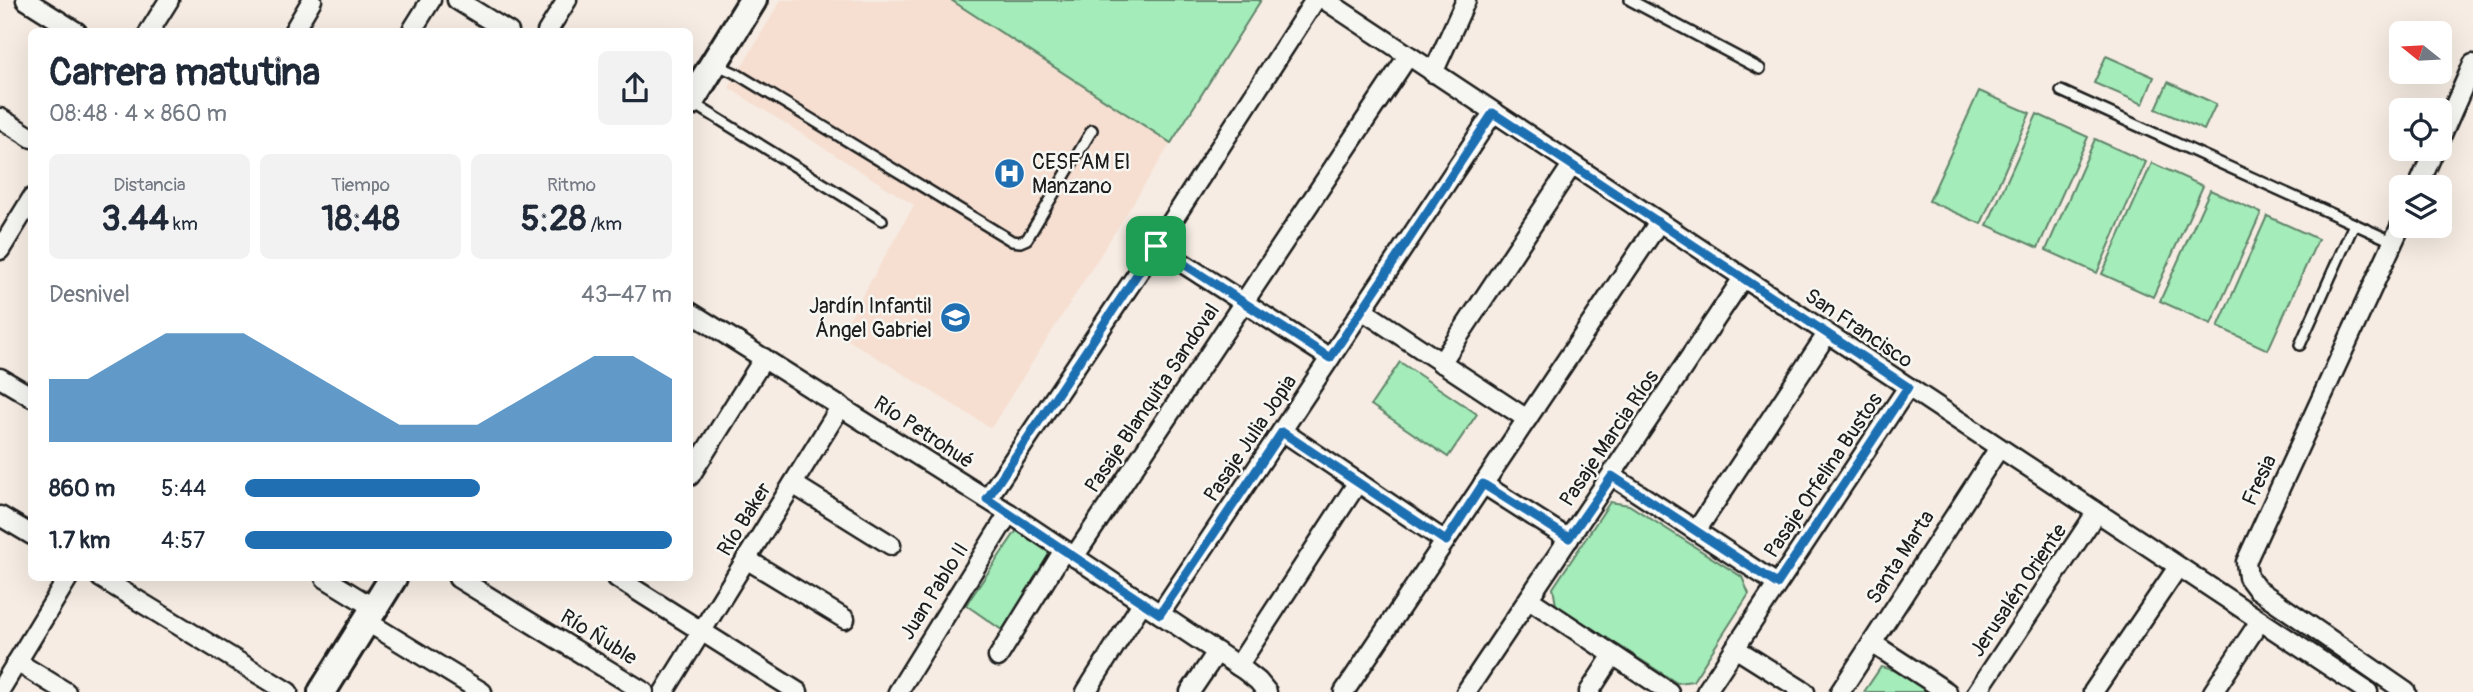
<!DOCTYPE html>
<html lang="es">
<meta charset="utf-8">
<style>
:root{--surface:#fff;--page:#f2f2f3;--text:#1f2937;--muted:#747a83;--accent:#1f6fb2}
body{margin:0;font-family:Pangolin,sans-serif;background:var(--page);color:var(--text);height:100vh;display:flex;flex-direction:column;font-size:26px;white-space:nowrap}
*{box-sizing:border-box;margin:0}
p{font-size:23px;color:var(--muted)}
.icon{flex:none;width:38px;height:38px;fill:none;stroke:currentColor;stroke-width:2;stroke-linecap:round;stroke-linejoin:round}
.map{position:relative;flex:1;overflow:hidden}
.drawer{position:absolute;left:28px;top:28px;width:665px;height:553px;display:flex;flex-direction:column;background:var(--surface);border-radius:10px;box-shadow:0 7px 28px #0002}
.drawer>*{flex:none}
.needle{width:46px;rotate:288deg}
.fabs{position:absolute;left:2389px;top:21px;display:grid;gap:14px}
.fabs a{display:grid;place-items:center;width:63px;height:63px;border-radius:10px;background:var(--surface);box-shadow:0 7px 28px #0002;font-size:35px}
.pin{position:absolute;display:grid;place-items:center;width:60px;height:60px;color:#fff;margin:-30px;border-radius:14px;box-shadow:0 4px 10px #0006}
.round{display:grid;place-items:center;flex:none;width:74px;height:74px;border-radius:10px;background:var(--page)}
.headline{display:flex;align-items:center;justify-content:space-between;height:119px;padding:0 21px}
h1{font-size:38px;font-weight:700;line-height:52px}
.metrics{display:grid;grid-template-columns:repeat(3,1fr);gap:10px;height:119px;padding:7px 21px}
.metrics div{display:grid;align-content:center;border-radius:10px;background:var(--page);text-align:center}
.metrics b{font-size:35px;font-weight:700}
.metrics small{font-size:19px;font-weight:400}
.metrics p{font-size:19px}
.chart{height:196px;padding:14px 21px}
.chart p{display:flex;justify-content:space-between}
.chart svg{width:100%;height:126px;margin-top:7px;fill:var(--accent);opacity:.7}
ul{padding:0 21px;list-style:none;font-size:23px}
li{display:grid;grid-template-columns:112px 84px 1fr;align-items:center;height:52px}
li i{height:18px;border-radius:9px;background:var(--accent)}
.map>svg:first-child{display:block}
.built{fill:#f6dfd1}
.green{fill:#a4ecb9;stroke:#60846a;stroke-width:2}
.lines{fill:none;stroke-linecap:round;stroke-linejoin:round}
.lane-casing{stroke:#1c1c1c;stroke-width:14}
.street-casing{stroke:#1c1c1c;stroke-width:23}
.secondary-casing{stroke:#1c1c1c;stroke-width:32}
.lane{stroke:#f6f6f2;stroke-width:9}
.street{stroke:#f6f6f2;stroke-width:18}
.secondary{stroke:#f6f6f2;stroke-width:26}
.route-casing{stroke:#fff;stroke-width:14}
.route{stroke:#1f6fb2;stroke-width:9}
.labels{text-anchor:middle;stroke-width:5;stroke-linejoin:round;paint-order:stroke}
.poi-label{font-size:21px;fill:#1c1c1c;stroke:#f6f6f2;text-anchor:start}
.street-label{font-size:21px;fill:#1c1c1c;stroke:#f6f6f2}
</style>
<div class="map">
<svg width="2473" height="692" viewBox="0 0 2473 692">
<rect width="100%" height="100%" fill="#f6ece3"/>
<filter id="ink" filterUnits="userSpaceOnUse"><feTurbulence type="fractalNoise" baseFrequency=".0143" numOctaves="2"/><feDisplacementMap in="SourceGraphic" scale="14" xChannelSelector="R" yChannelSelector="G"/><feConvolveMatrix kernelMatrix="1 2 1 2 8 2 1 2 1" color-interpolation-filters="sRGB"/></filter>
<g filter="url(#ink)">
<polygon class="built" points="781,0 951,0 1171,143 991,428 840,335 914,205 729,88"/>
<g class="green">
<polygon points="951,0 1261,0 1171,143"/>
<polygon points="2106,56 2154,77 2143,104 2094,83"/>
<polygon points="2168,82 2216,104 2204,130 2156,109"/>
<polygon points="1979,91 2030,113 1981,224 1929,201"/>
<polygon points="2037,114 2088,137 2038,248 1987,225"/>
<polygon points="2095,139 2146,162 2097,273 2046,250"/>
<polygon points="2152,163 2203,186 2153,297 2102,274"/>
<polygon points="2210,190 2261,213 2211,324 2160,301"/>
<polygon points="2267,216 2318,239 2268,350 2218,327"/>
<polygon points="1400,362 1477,414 1448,457 1371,405"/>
<polygon points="1610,502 1629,505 1742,577 1749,594 1693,681 1677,683 1556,605 1553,588"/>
<polygon points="1017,530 1054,555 1002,630 966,605"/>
<polygon points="1881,667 1898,671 1929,692 1864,692"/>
</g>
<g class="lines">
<defs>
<g id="lane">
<polyline points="1630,0 1760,69"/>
<polyline points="715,64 737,74 1012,241 1020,242 1027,239 1092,130"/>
<polyline points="2061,91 2394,242"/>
<polyline points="691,102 882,220"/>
<polyline points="2300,345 2354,224"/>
</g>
<g id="street">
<polyline points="26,0 77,32"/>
<polyline points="457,0 509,32"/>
<polyline points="1325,0 2368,692"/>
<polyline points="149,32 169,0"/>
<polyline points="293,32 312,0"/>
<polyline points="411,32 431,0"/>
<polyline points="547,32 567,0"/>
<polyline points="1433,73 1466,0"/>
<polyline points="0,118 32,138"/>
<polyline points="2440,139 2473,64"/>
<polyline points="2418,187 2435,149"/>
<polyline points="2401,225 2246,562 2248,577 2257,589 2406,692"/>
<polyline points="1156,246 1330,358"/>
<polyline points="0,250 32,198"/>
<polyline points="1362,310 1527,419"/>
<polyline points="690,312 1009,513 1244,670 1258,681 1267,692"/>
<polyline points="1441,363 1572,165"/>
<polyline points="0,378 32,397"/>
<polyline points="1282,431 1445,541"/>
<polyline points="690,476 764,358"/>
<polyline points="1612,476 1777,584"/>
<polyline points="793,484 891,545"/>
<polyline points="1483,484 1569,539"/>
<polyline points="987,499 1156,246 1315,0"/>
<polyline points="0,516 32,535"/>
<polyline points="1696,531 1827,334"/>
<polyline points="1074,557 1408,56"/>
<polyline points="746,559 845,619"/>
<polyline points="101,578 288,692"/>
<polyline points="325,578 374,608"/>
<polyline points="458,578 644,692"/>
<polyline points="617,578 798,692"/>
<polyline points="1529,599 1669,692"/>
<polyline points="1160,614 1493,113"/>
<polyline points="366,621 482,692"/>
<polyline points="1872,643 1947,692"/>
<polyline points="1735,648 1805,692"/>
<polyline points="998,657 1064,550"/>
<polyline points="17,662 66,692"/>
<polyline points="1238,666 1358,482"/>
<polyline points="0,690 68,578"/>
<polyline points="664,692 841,406"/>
<polyline points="898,692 1009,513"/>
<polyline points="1086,692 1142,603"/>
<polyline points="1190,692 1217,652"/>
<polyline points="1344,692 1659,222"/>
<polyline points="1466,692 1743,278"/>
<polyline points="1589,692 1613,655"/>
<polyline points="1706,692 1908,387"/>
<polyline points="1840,692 1999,448"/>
<polyline points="1977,692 2096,513"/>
<polyline points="2093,692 2178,567"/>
<polyline points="2213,692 2260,621"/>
</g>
<g id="secondary">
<polyline points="690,102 753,0"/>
<polyline points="322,692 393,578"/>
</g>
</defs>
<use href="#lane" class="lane-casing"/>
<use href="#street" class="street-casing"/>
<use href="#secondary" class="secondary-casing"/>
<use href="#lane" class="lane"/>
<use href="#street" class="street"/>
<use href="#secondary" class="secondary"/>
</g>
</g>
<g class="lines" filter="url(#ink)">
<defs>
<polygon id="route" points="1493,113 1908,387 1777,584 1612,476 1569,538 1483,484 1446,541 1282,432 1160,614 987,499 1156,246 1330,358"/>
</defs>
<use href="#route" class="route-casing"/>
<use href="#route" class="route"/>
</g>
<defs>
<symbol id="hospital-disc" viewBox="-11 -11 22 22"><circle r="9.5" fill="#1f6fb2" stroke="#f6f6f2"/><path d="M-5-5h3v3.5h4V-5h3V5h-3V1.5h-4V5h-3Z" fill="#fff"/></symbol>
<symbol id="school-disc" viewBox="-11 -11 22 22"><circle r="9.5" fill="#1f6fb2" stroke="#f6f6f2"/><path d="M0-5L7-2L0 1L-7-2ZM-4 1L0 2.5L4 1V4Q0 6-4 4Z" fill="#fff"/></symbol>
</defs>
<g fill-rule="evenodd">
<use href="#hospital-disc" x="992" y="156" width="35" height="35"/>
<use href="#school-disc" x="938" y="300" width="35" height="35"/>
</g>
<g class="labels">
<g class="poi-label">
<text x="1032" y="169">CESFAM El<tspan x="1032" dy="24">Manzano</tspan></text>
<text x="932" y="313" text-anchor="end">Jardín Infantil<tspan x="932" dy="24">Ángel Gabriel</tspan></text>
</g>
<g class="street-label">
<text transform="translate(1859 328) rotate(34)" y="7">San Francisco</text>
<text transform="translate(1152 398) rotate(-56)" y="7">Pasaje Blanquita Sandoval</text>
<text transform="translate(924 432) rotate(33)" y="7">Río Petrohué</text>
<text transform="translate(1250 438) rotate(-56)" y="7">Pasaje Julia Jopia</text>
<text transform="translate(1609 438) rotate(-56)" y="7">Pasaje Marcia Ríos</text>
<text transform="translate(1823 475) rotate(-56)" y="7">Pasaje Orfelina Bustos</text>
<text transform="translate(2259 480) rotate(-65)" y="7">Fresia</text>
<text transform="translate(744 519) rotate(-58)" y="7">Río Baker</text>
<text transform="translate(1900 557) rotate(-57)" y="7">Santa Marta</text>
<text transform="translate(2018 590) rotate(-56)" y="7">Jerusalén Oriente</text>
<text transform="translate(934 591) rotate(-58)" y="7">Juan Pablo II</text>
<text transform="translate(599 637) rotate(32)" y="7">Río Ñuble</text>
</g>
</g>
</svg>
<div class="fabs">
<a><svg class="needle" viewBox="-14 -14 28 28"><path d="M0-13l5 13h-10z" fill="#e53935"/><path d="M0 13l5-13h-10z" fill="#747a83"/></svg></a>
<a><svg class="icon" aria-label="locate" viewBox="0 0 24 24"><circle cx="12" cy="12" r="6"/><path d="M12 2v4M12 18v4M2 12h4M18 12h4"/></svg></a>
<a><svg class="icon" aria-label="layers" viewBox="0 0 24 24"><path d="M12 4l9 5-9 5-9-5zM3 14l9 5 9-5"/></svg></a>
</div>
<div class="pin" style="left:1156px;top:246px;background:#1e9e55"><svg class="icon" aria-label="arrive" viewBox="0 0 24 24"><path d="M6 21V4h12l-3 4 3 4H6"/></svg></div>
<section class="drawer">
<div class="headline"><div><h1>Carrera matutina</h1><p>08:48 · 4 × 860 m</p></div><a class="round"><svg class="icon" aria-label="share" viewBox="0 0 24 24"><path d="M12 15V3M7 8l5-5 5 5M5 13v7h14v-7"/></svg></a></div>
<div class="metrics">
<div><p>Distancia</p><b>3.44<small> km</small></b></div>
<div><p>Tiempo</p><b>18:48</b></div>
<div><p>Ritmo</p><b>5:28<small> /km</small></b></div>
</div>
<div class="chart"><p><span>Desnivel</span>43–47 m</p>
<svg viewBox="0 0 160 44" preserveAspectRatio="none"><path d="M0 44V22L10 22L20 14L30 6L40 6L50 6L60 14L70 22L80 30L90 38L100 38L110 38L120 30L130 22L140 14L150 14L160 22V44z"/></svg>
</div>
<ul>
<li><b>860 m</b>5:44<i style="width:55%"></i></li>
<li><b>1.7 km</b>4:57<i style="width:100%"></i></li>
</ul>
</section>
</div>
